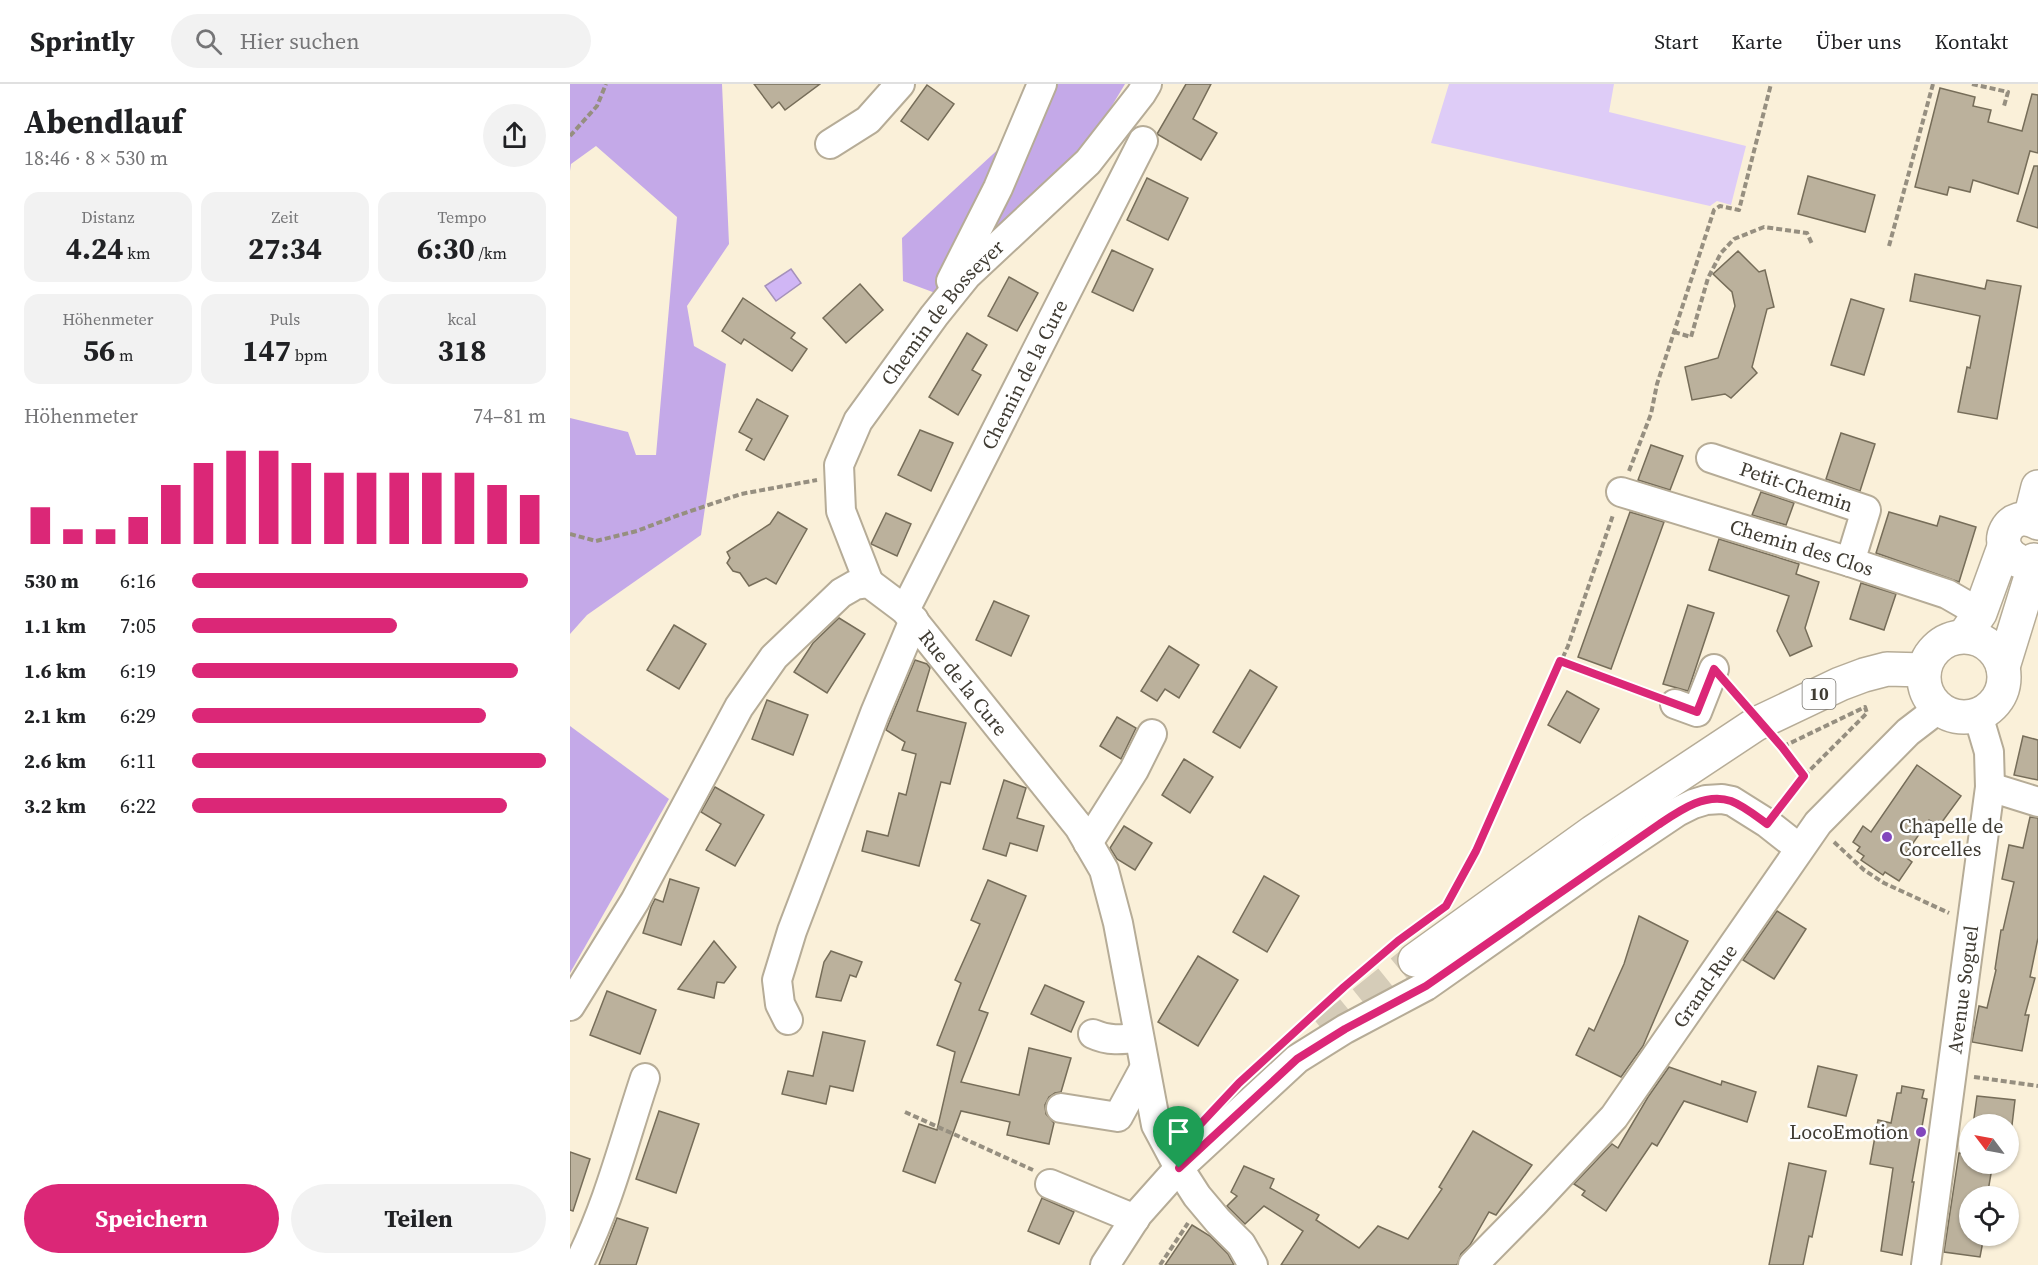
<!DOCTYPE html>
<html lang="de">
<meta charset="utf-8">
<style>
:root{--surface:#fff;--page:#f2f2f2;--text:#202124;--muted:#757577;--line:#e0e0e0;--accent:#db2777}
body{margin:0;font-family:"Source Serif 4",serif;background:var(--page);color:var(--text);height:100vh;display:flex;flex-direction:column;font-size:22px;white-space:nowrap}
*{box-sizing:border-box;margin:0}
p{font-size:20px;color:var(--muted)}
.icon{flex:none;width:33px;height:33px;fill:none;stroke:currentColor;stroke-width:2;stroke-linecap:round;stroke-linejoin:round}
.map{position:relative;flex:1;overflow:hidden}
.details{display:flex;flex-direction:column;background:var(--surface);width:570px}
.details>*{flex:none}
.needle{width:39px;rotate:302deg}
.controls{position:absolute;left:1389px;top:1030px;display:grid;gap:12px}
.controls a{display:grid;place-items:center;width:60px;height:60px;border-radius:50%;background:var(--surface);box-shadow:0 2px 4px #0004;font-size:30px}
.pin{position:absolute;display:grid;place-items:center;width:51px;height:51px;color:#fff;margin:-62px -26px;border-radius:50% 50% 50% 0;rotate:-45deg;box-shadow:0 0 6px #0007}
.pin .icon{rotate:45deg}
.round{display:grid;place-items:center;flex:none;width:63px;height:63px;border-radius:32px;background:var(--page)}
.summary{display:flex;align-items:center;justify-content:space-between;height:102px;padding:0 24px}
h1{font-size:33px;font-weight:700;line-height:45px}
.figures{display:grid;grid-template-columns:repeat(3,1fr);gap:9px;height:102px;padding:6px 24px}
.figures div{display:grid;align-content:center;border-radius:15px;background:var(--page);text-align:center}
.figures b{font-size:30px;font-weight:700}
.figures small{font-size:16px;font-weight:400}
.figures p{font-size:16px}
.chart{height:168px;padding:12px 24px}
.chart p{display:flex;justify-content:space-between}
.chart svg{width:100%;height:108px;margin-top:6px;stroke:var(--accent);stroke-width:6}
.primary-button{display:flex;gap:12px;margin-top:auto;padding:12px 24px}
.primary-button a{flex:1;height:69px;border-radius:36px;background:var(--accent);color:#fff;font-size:24px;font-weight:700;line-height:69px;text-align:center}
.primary-button a+a{background:var(--page);color:var(--text)}
ul{padding:0 24px;list-style:none;font-size:20px}
li{display:grid;grid-template-columns:96px 72px 1fr;align-items:center;height:45px}
li i{height:15px;border-radius:8px;background:var(--accent)}
header{display:flex;align-items:center;gap:36px;box-sizing:border-box;height:84px;padding:0 30px;background:var(--surface);border-bottom:2px solid var(--line)}
header strong{font-size:28px}
nav{display:flex;gap:33px;margin-inline-start:auto;font-size:21px}
.search{width:420px;height:54px;background:var(--page);display:flex;align-items:center;gap:15px;box-sizing:border-box;padding:0 21px;border-radius:33px;color:var(--muted);font-size:22px}
main{display:flex;flex:1;min-height:0}
.map>svg:first-child{display:block}
.green{fill:#deccf7}
.forest{fill:#c4a9e8}
.water{fill:#d0b6f5;stroke:#a591bb;stroke-width:1.5}
.building{fill:#bbb19c;stroke:#766d59;stroke-width:1.5}
.lines{fill:none;stroke-linecap:round;stroke-linejoin:round}
.major-tunnel{stroke:#d5ccb8;stroke-width:33;stroke-dasharray:33 16;stroke-linecap:butt}
.minor-casing{stroke:#b6ac97;stroke-width:32}
.major-casing{stroke:#b6ac97;stroke-width:36}
.path{stroke:#968f80;stroke-width:4;stroke-dasharray:6 3;stroke-linecap:butt}
.minor{stroke:#fff;stroke-width:28}
.major{stroke:#fff;stroke-width:33}
.path-bridge{stroke:#968f80;stroke-width:4;stroke-dasharray:6 3;stroke-linecap:butt}
.route-casing{stroke:#fff;stroke-width:12}
.route{stroke:#db2777;stroke-width:8}
.poi-dot{fill:#8247bd;stroke:#fefefe;stroke-width:2}
.labels{text-anchor:middle;stroke-width:5;stroke-linejoin:round;paint-order:stroke}
.shield{fill:#fefefe;stroke:#797670;stroke-width:1.5}
.shield-label{font-size:18px;font-weight:bold;fill:#403c33}
.street-label{font-size:20px;fill:#403c33;stroke:#fefefe}
.poi-label{font-size:20px;fill:#403c33;stroke:#fefefe;text-anchor:start}
</style>
<header>
<strong>Sprintly</strong>
<div class="search"><svg class="icon" aria-label="search" viewBox="0 0 24 24"><circle cx="10" cy="10" r="6"/><path d="M15 15l6 6"/></svg>Hier suchen</div>
<nav><a>Start</a><a>Karte</a><a>Über uns</a><a>Kontakt</a></nav>
</header>
<main>
<section class="details">
<div class="summary"><div><h1>Abendlauf</h1><p>18:46 · 8 × 530 m</p></div><a class="round"><svg class="icon" aria-label="share" viewBox="0 0 24 24"><path d="M12 15V3M7 8l5-5 5 5M5 13v7h14v-7"/></svg></a></div>
<div class="figures">
<div><p>Distanz</p><b>4.24<small> km</small></b></div>
<div><p>Zeit</p><b>27:34</b></div>
<div><p>Tempo</p><b>6:30<small> /km</small></b></div>
</div>
<div class="figures">
<div><p>Höhenmeter</p><b>56<small> m</small></b></div>
<div><p>Puls</p><b>147<small> bpm</small></b></div>
<div><p>kcal</p><b>318</b></div>
</div>
<div class="chart"><p><span>Höhenmeter</span>74–81 m</p>
<svg viewBox="0 0 160 44" preserveAspectRatio="none"><path d="M5 44V29M15 44V38M25 44V38M35 44V33M45 44V20M55 44V11M65 44V6M75 44V6M85 44V11M95 44V15M105 44V15M115 44V15M125 44V15M135 44V15M145 44V20M155 44V24"/></svg>
</div>
<ul>
<li><b>530 m</b>6:16<i style="width:95%"></i></li>
<li><b>1.1 km</b>7:05<i style="width:58%"></i></li>
<li><b>1.6 km</b>6:19<i style="width:92%"></i></li>
<li><b>2.1 km</b>6:29<i style="width:83%"></i></li>
<li><b>2.6 km</b>6:11<i style="width:100%"></i></li>
<li><b>3.2 km</b>6:22<i style="width:89%"></i></li>
</ul>
<div class="primary-button"><a>Speichern</a><a>Teilen</a></div>
</section>
<div class="map">
<svg width="1468" height="1181" viewBox="0 0 1468 1181">
<rect width="100%" height="100%" fill="#faf0d9"/>
<polygon class="green" points="879,0 1044,0 1039,28 1176,62 1161,121 1147,117 1140,122 861,59"/>
<g class="forest">
<polygon points="0,0 152,0 159,160 117,222 124,262 156,280 131,451 17,531 0,550 0,334 58,348 66,371 86,371 107,133 26,62 1,80 0,87"/>
<polygon points="467,0 555,0 513,70 368,210 333,197 332,154 449,46"/>
<polygon points="0,642 99,715 0,889"/>
</g>
<polygon class="water" points="221,185 231,199 206,217 195,202"/>
<g class="building">
<polygon points="184,0 250,0 215,26 209,18 202,24"/>
<polygon points="616,0 641,0 623,35 647,49 631,76 587,50"/>
<polygon points="357,1 384,20 358,56 331,37"/>
<polygon points="1370,4 1405,13 1403,22 1421,26 1418,38 1452,47 1462,10 1468,11 1468,69 1460,67 1448,110 1403,96 1400,108 1379,103 1377,111 1345,103"/>
<polygon points="1464,82 1468,82 1468,144 1447,137"/>
<polygon points="1238,92 1305,111 1295,148 1228,130"/>
<polygon points="577,94 618,114 598,156 557,136"/>
<polygon points="542,166 583,185 563,227 522,208"/>
<polygon points="1168,167 1189,188 1195,186 1204,223 1197,225 1182,283 1187,289 1161,314 1155,310 1122,316 1115,283 1148,274 1165,222 1162,208 1143,190"/>
<polygon points="1345,190 1415,205 1417,196 1451,202 1427,335 1388,328 1397,283 1400,284 1410,232 1340,217"/>
<polygon points="439,193 468,209 447,247 418,232"/>
<polygon points="290,200 313,226 276,259 253,234"/>
<polygon points="173,214 225,249 221,254 237,265 222,287 174,255 171,260 152,247"/>
<polygon points="1281,215 1314,225 1294,291 1261,281"/>
<polygon points="397,249 417,261 402,286 411,291 388,331 359,313"/>
<polygon points="187,315 218,332 194,376 176,366 182,355 169,348"/>
<polygon points="350,346 383,359 361,407 328,391"/>
<polygon points="1271,349 1305,360 1290,407 1256,395"/>
<polygon points="1081,361 1113,372 1100,406 1068,396"/>
<polygon points="1191,408 1224,419 1216,441 1182,431"/>
<polygon points="208,428 237,445 206,500 196,494 179,502 170,489 163,487 157,479 160,474 157,468 200,440"/>
<polygon points="1060,428 1094,438 1041,585 1008,573"/>
<polygon points="1319,428 1367,442 1370,432 1406,443 1389,498 1306,469"/>
<polygon points="316,429 341,440 327,472 301,460"/>
<polygon points="1149,455 1229,480 1226,490 1249,498 1235,544 1242,562 1220,572 1207,547 1219,512 1139,486"/>
<polygon points="1291,499 1326,510 1314,546 1280,535"/>
<polygon points="424,517 459,532 441,572 406,556"/>
<polygon points="1118,521 1144,529 1118,607 1093,600"/>
<polygon points="269,534 295,550 257,609 224,588 243,559"/>
<polygon points="104,541 136,560 109,605 77,586"/>
<polygon points="599,562 629,581 609,614 595,605 587,617 571,607"/>
<polygon points="345,576 357,580 360,584 347,627 396,639 380,700 371,698 349,782 292,767 297,747 318,752 329,709 336,711 346,670 332,666 335,658 316,646"/>
<polygon points="680,586 707,603 670,664 643,648"/>
<polygon points="997,607 1029,625 1010,659 978,641"/>
<polygon points="197,616 238,631 223,671 182,655"/>
<polygon points="547,633 566,644 551,675 530,662"/>
<polygon points="1453,652 1468,656 1468,696 1444,691"/>
<polygon points="614,675 643,693 620,729 592,711"/>
<polygon points="1347,681 1391,712 1369,742 1359,736 1334,772 1342,778 1329,797 1315,788 1313,791 1291,776 1294,772 1287,767 1290,763 1283,758 1293,742 1301,748"/>
<polygon points="434,696 456,704 447,734 474,742 467,767 440,759 436,772 413,765"/>
<polygon points="145,703 194,731 165,782 136,766 151,740 131,728"/>
<polygon points="1460,733 1468,734 1468,854 1460,893 1465,894 1455,931 1459,931 1452,967 1402,958 1409,922 1417,924 1426,886 1425,885 1431,846 1433,846 1444,798 1432,795 1439,761 1453,764"/>
<polygon points="554,742 582,759 565,786 547,775 540,764"/>
<polygon points="694,792 729,812 697,868 663,848"/>
<polygon points="100,795 129,804 111,861 73,849 81,823 85,815 93,818"/>
<polygon points="418,796 456,812 409,926 418,929 391,998 449,1011 459,964 501,974 491,1008 485,1009 479,1013 475,1021 476,1030 484,1039 479,1060 437,1051 440,1038 391,1027 365,1099 333,1087 349,1040 367,1046 385,968 367,961 391,899 385,896 410,840 401,836"/>
<polygon points="1207,827 1236,845 1204,895 1173,876"/>
<polygon points="1069,832 1118,857 1073,962 1051,993 1006,971 1019,944 1024,947 1054,880"/>
<polygon points="144,857 166,883 154,899 147,898 144,914 108,905"/>
<polygon points="261,867 292,878 286,893 280,891 271,917 246,913 254,878"/>
<polygon points="628,872 668,896 628,962 588,938"/>
<polygon points="475,901 514,918 501,948 461,930"/>
<polygon points="37,907 86,926 70,970 20,951"/>
<polygon points="253,948 295,957 283,1007 260,1002 256,1020 212,1010 218,987 243,992"/>
<polygon points="1248,982 1287,991 1276,1032 1238,1023"/>
<polygon points="1099,983 1151,1001 1152,997 1186,1008 1177,1038 1114,1017 1087,1062 1082,1059 1036,1127 1012,1111 1015,1107 1004,1100 1042,1060 1048,1064 1078,1013"/>
<polygon points="1332,1002 1354,1006 1352,1014 1357,1015 1342,1098 1344,1098 1332,1171 1311,1167 1323,1084 1300,1080 1308,1036 1321,1039 1327,1009 1331,1009"/>
<polygon points="1407,1012 1445,1016 1442,1041 1403,1041"/>
<polygon points="89,1027 129,1040 106,1109 66,1095"/>
<polygon points="903,1047 962,1081 926,1131 919,1128 900,1161 891,1170 887,1181 711,1181 733,1147 694,1122 675,1140 657,1122 667,1112 661,1108 674,1082 704,1095 700,1104 749,1131 746,1136 789,1164 808,1142 838,1155 872,1105 869,1103"/>
<polygon points="0,1068 20,1075 3,1127 0,1126"/>
<polygon points="1389,1069 1400,1070 1400,1081 1422,1084 1417,1113 1400,1113 1400,1152 1414,1152 1410,1173 1374,1168"/>
<polygon points="1219,1079 1256,1087 1242,1153 1239,1152 1233,1181 1199,1181"/>
<polygon points="472,1114 504,1128 489,1160 458,1147"/>
<polygon points="47,1134 78,1144 66,1181 29,1181"/>
<polygon points="622,1141 640,1152 658,1170 664,1181 595,1181"/>
</g>
<g class="lines">
<polyline class="major-tunnel" points="755,949 845,876"/>
<defs>
<g id="minor">
<polyline points="260,60 298,36 330,0"/>
<polyline points="381,197 428,104 472,0"/>
<path id="s1" d="M1141,374l155,52 -16,52"/>
<path id="s2" d="M1051,408l229,70 97,32 33,19"/>
<path id="s3" d="M299,499l-28,-72 -2,-46 19,-44 76,-105 33,-41 121,-113 53,-68 6,-10"/>
<path id="s4" d="M335,526l238,-469"/>
<polyline points="1105,620 1127,628 1144,585"/>
<polyline points="1420,703 1468,718"/>
<polyline points="518,759 564,686 582,650"/>
<path id="s5" d="M0,922l65,-105 104,-194 35,-50 67,-64 14,-8 14,-2 36,27 174,217 25,43 14,53 38,202 23,43 18,28 21,25 23,23 12,21"/>
<polyline points="218,936 210,920 207,896 222,847 305,629 344,536"/>
<path d="M523,950c15,7 29,6 45,3"/>
<polyline points="491,1024 548,1033 574,985"/>
<polyline points="480,1100 565,1135"/>
<path d="M8,1181c30,-59 46,-124 67,-187"/>
<polyline points="535,1181 568,1130 609,1084 727,975 775,945 856,902 1025,783 1107,728 1123,720 1136,716 1152,715 1162,717 1197,739 1229,764"/>
<path id="s6" d="M903,1181l60,-61 81,-87 204,-294 90,-91 30,-23"/>
<path id="s7" d="M1356,1181l64,-478 -1,-35 -11,-37"/>
</g>
<g id="major">
<polyline points="1460,435 1468,403"/>
<path d="M1449,477c-31,-14 -10,-55 19,-38"/>
<polyline points="1394,552 1410,529 1434,463"/>
<circle cx="1394" cy="593" r="40"/>
<polyline points="1433,583 1462,489 1464,476"/>
<polyline points="845,876 1023,748 1186,640 1270,600 1294,591 1317,585 1354,586"/>
</g>
</defs>
<use href="#minor" class="minor-casing"/>
<use href="#major" class="major-casing"/>
<g class="path">
<polyline points="1402,0 1438,8 1434,22"/>
<polyline points="0,52 27,22 36,0"/>
<polyline points="1319,162 1363,0"/>
<polyline points="1104,248 1121,253 1138,194 1151,169 1164,155 1194,143 1237,149 1242,160"/>
<polyline points="1059,387 1081,330 1087,300 1144,126 1150,122 1169,126 1201,0"/>
<polyline points="0,450 26,457 67,447 106,432 171,410 247,396"/>
<polyline points="990,577 1082,611"/>
<polyline points="1212,720 1234,692 1297,629 1295,623 1212,663 1234,692"/>
<polyline points="1264,758 1294,786 1314,799 1379,829"/>
<polyline points="878,818 906,767 998,562 1043,431"/>
<polyline points="736,937 821,863"/>
<polyline points="1404,993 1468,1002"/>
<polyline points="335,1028 463,1086"/>
<polyline points="590,1181 618,1139"/>
</g>
<use href="#minor" class="minor"/>
<use href="#major" class="major"/>
<polyline class="path-bridge" points="1144,585 1212,663"/>
</g>
<g class="lines">
<defs>
<path id="route" d="M990,577l137,51 17,-43 68,78 22,29 -37,48c-11,-8 -23,-18 -36,-23 -26,-9 -52,10 -73,24l-232,161 -81,43 -48,30 -118,109 15,-37 45,-48 105,-96 54,-46 48,-35 30,-55z"/>
</defs>
<use href="#route" class="route-casing"/>
<use href="#route" class="route"/>
</g>
<g class="poi-dot">
<circle cx="1317" cy="753" r="6"/>
<circle cx="1351" cy="1048" r="6"/>
</g>
<g class="labels">
<rect class="shield" x="1232.5" y="595" width="33" height="30" rx="4.5"/>
<g class="shield-label">
<text x="1249" y="616">10</text>
</g>
<g class="street-label">
<text dy="7" stroke="none"><textPath href="#s3" startOffset="309">Chemin de Bosseyer</textPath></text>
<text dy="7" stroke="none"><textPath href="#s4" startOffset="264">Chemin de la Cure</textPath></text>
<text dy="7" stroke="none"><textPath href="#s1" startOffset="90">Petit-Chemin</textPath></text>
<text dy="7" stroke="none"><textPath href="#s2" startOffset="189">Chemin des Clos</textPath></text>
<text dy="7" stroke="none"><textPath href="#s5" startOffset="666">Rue de la Cure</textPath></text>
<text dy="7" stroke="none"><textPath href="#s6" startOffset="364">Grand-Rue</textPath></text>
<text dy="7" stroke="none"><textPath href="#s7" startOffset="278">Avenue Soguel</textPath></text>
</g>
<g class="poi-label">
<text x="1329" y="749">Chapelle de<tspan x="1329" dy="23">Corcelles</tspan></text>
<text x="1339" y="1055" text-anchor="end">LocoEmotion</text>
</g>
</g>
</svg>
<div class="controls">
<a><svg class="needle" viewBox="-14 -14 28 28"><path d="M0-13l5 13h-10z" fill="#e53935"/><path d="M0 13l5-13h-10z" fill="#757577"/></svg></a>
<a><svg class="icon" aria-label="locate" viewBox="0 0 24 24"><circle cx="12" cy="12" r="6"/><path d="M12 2v4M12 18v4M2 12h4M18 12h4"/></svg></a>
</div>
<div class="pin" style="left:609px;top:1084px;background:#1e9e55"><svg class="icon" aria-label="arrive" viewBox="0 0 24 24"><path d="M6 21V4h12l-3 4 3 4H6"/></svg></div>
</div>
</main>
